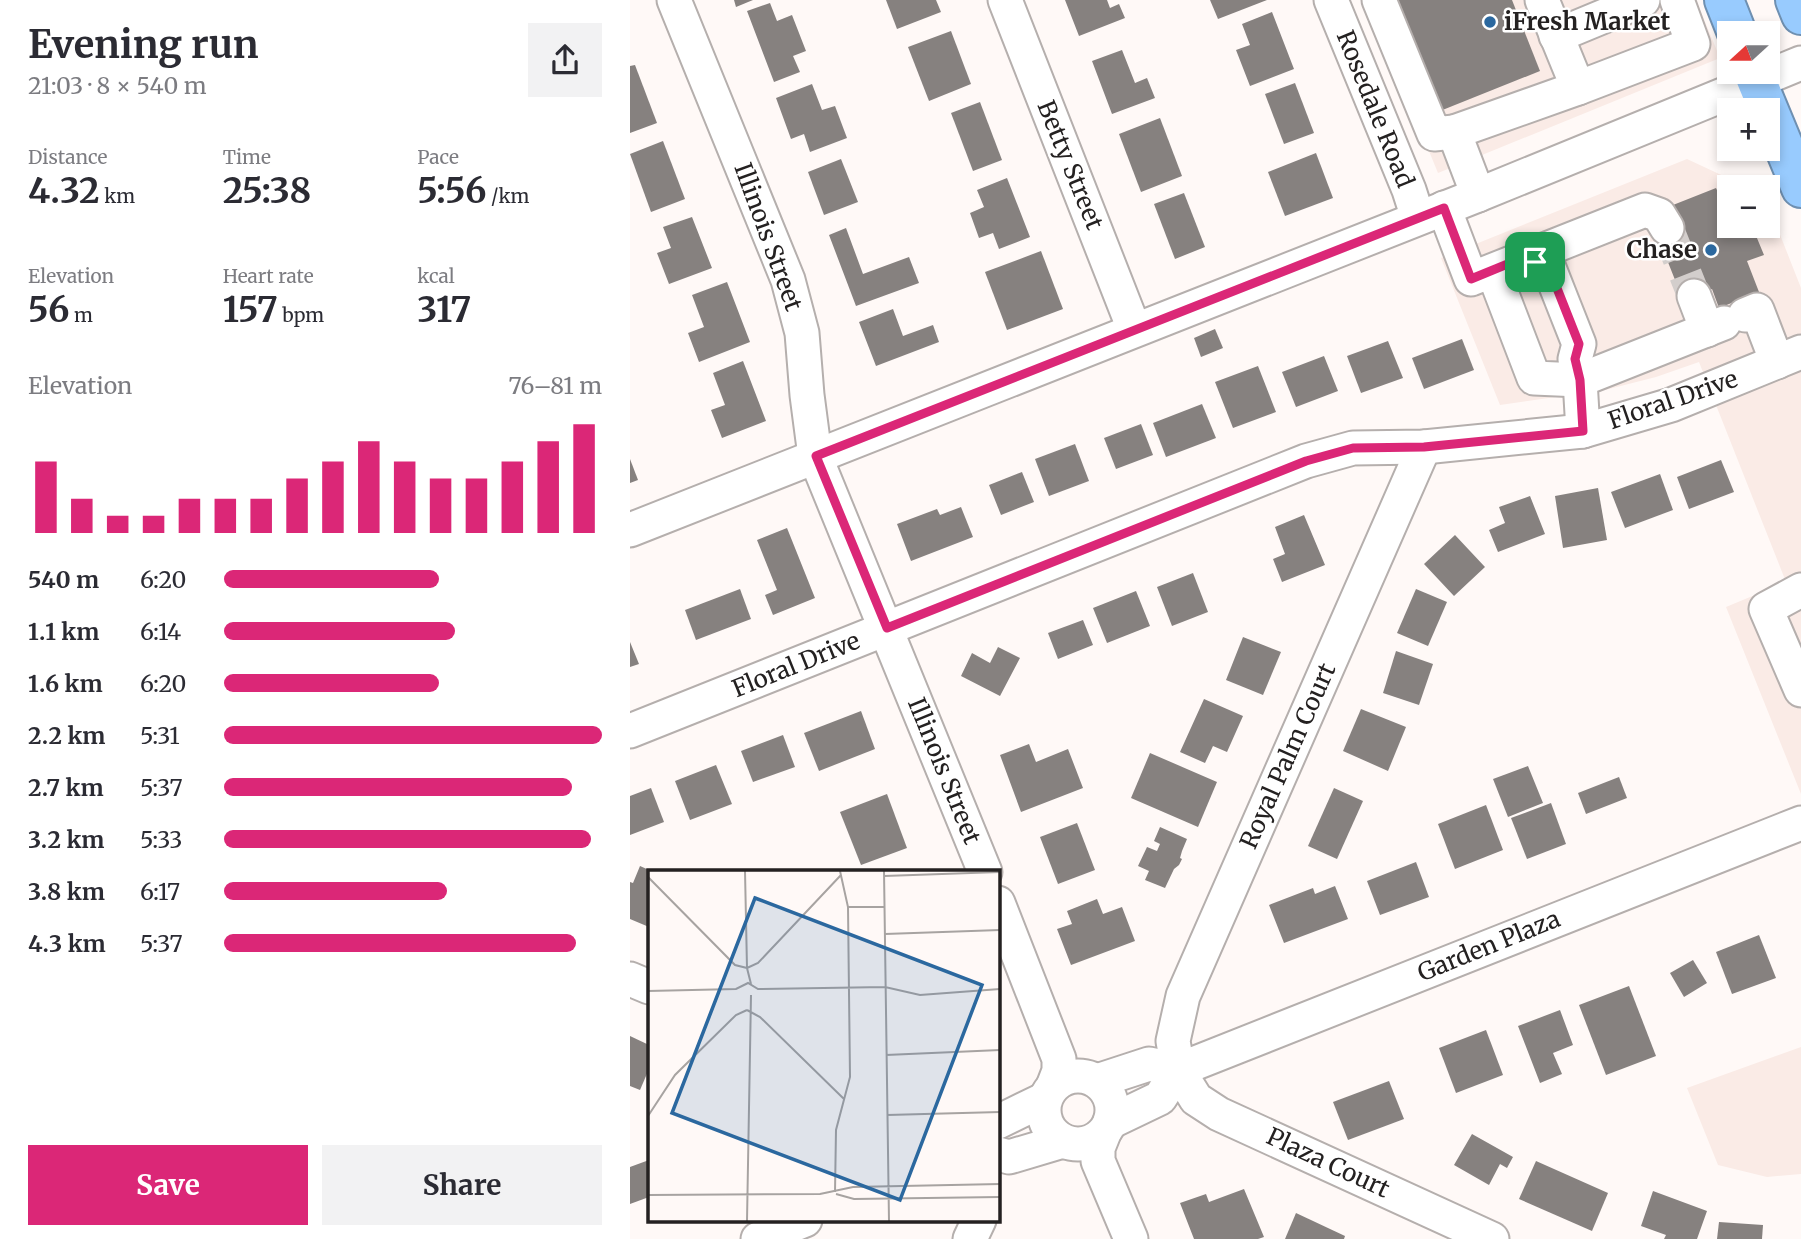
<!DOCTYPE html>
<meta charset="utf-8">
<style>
:root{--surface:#fff;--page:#f2f2f3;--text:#2b2b33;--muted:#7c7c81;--accent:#db2777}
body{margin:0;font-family:Merriweather,serif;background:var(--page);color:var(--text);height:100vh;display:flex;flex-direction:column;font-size:26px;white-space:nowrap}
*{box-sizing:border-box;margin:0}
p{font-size:23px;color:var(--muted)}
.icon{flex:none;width:38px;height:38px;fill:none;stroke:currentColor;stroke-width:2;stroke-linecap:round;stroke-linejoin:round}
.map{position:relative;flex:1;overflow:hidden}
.sheet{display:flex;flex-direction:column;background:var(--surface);width:630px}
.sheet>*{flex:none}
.needle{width:46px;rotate:249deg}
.tools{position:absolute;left:1087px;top:21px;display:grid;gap:14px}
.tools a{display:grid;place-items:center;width:63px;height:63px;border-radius:0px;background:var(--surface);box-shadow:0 4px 10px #0003;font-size:35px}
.pin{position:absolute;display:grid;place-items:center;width:60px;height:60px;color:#fff;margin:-30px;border-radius:14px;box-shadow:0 4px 10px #0006}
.round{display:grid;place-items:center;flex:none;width:74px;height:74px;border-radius:0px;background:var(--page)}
.overview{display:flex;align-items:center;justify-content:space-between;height:119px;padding:0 28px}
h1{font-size:38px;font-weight:700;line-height:52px}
.metrics{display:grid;grid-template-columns:repeat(3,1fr);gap:10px;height:119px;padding:7px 28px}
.metrics div{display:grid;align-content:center}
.metrics b{font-size:35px;font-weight:700}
.metrics small{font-size:19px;font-weight:400}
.metrics p{font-size:19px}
.chart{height:196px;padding:14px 28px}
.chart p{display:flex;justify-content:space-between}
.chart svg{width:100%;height:126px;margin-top:7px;stroke:var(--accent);stroke-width:6}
.button{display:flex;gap:14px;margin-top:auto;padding:14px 28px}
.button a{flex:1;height:80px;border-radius:0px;background:var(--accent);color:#fff;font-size:28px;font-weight:700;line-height:80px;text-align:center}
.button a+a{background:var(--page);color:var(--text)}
ul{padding:0 28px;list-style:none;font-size:23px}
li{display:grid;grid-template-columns:112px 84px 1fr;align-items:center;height:52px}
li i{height:18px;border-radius:9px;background:var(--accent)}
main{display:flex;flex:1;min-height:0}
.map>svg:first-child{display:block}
.built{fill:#faebe6}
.building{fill:#86817f}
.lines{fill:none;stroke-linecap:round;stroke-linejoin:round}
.minor-tunnel{stroke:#d3cecc;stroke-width:33;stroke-dasharray:33 17;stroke-linecap:butt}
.minor-casing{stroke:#b5afad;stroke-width:37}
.highway-casing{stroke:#6f90b1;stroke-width:42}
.minor{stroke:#fff;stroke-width:33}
.highway{stroke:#98cbfe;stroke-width:38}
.route-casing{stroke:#fff;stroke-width:14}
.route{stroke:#db2777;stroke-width:9}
.poi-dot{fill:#2b689f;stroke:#fff;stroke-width:2.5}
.labels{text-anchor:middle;stroke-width:5;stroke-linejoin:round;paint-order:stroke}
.poi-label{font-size:24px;font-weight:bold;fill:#242121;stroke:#fff;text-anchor:start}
.street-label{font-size:24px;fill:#242121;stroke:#fff}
.inset-road{fill:none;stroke:#a7a3a1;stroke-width:2}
.view{fill:#2b689f;fill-opacity:0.15;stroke:#2b689f;stroke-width:3.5}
.inset-edge{fill:none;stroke:#242121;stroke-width:3.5}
</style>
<main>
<section class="sheet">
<div class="overview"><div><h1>Evening run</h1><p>21:03 · 8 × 540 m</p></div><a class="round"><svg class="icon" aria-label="share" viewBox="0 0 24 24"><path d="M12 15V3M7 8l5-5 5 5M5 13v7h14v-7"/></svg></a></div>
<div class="metrics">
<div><p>Distance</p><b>4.32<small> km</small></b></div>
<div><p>Time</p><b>25:38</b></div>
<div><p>Pace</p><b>5:56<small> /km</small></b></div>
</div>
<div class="metrics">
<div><p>Elevation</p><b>56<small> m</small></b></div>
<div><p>Heart rate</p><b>157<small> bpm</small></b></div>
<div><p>kcal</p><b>317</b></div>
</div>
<div class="chart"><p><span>Elevation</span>76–81 m</p>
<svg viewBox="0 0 160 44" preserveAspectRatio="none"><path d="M5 44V19M15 44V32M25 44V38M35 44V38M45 44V32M55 44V32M65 44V32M75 44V25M85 44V19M95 44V12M105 44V19M115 44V25M125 44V25M135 44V19M145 44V12M155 44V6"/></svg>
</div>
<ul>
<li><b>540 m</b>6:20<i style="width:57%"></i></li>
<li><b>1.1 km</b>6:14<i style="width:61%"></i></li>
<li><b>1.6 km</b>6:20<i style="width:57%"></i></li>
<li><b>2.2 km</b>5:31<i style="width:100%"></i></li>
<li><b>2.7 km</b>5:37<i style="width:92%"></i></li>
<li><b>3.2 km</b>5:33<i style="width:97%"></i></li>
<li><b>3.8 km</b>6:17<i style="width:59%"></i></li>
<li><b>4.3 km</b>5:37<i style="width:93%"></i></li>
</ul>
<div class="button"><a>Save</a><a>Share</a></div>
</section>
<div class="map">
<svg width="1171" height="1239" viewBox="0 0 1171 1239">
<rect width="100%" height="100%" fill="#fff9f7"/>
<g class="built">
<polygon points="737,0 1066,0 1090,58 808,173"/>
<polygon points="1057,159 1117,187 1099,187 1099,226 1138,226 1138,204 1171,288 1171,794 1096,607 1156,582 1069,362 1026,377 975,390 870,405 811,258"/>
<polygon points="1171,1047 1171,1174 1137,1177 1088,1165 1057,1088"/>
</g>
<g class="building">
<polygon points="104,0 123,0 106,7"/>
<polygon points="256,0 306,0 311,12 267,29"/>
<polygon points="435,0 477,0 480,8 489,4 495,18 449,36"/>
<polygon points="580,0 637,0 588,19"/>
<polygon points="765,0 882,0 910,71 810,111"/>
<polygon points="140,3 147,21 162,15 176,51 163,56 170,72 144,82 117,11"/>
<polygon points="642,12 664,69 620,86 606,50 620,45 612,24"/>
<polygon points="321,31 341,84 299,101 278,47"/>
<polygon points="492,50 505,83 517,78 525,98 482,114 462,61"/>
<polygon points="5,65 27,123 0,133 0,66"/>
<polygon points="665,83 684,133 654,144 635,94"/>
<polygon points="182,84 192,110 205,106 217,138 180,152 174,134 161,139 146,98"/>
<polygon points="350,102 372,160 343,171 321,113"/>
<polygon points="530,118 552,176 511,192 489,134"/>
<polygon points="33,141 55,199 21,212 0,154"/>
<polygon points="686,153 703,198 655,216 638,172"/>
<polygon points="211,159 228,202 194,215 178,172"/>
<polygon points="377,178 400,237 369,249 363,233 349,238 340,213 354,207 347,190"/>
<polygon points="1086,188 1099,216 1099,226 1122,226 1134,255 1117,261 1129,292 1089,308 1082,289 1053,300 1026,232 1050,222 1043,205"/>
<polygon points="554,193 575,247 545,259 524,204"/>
<polygon points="62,217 82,268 39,284 27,253 41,248 33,227"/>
<polygon points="216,228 233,274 279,257 289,283 226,306 199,235"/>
<polygon points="411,251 433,309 377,330 355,272"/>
<polygon points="97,282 120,342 69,362 58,333 74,327 62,295"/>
<polygon points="263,309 273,336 303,325 309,342 246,366 229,322"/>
<polygon points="585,329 593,348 571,357 564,338"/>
<polygon points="832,339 844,370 794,389 782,358"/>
<polygon points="758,341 773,378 731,393 717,356"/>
<polygon points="694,356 708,391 666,407 652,372"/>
<polygon points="113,361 136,421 92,438 81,410 95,405 83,373"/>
<polygon points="628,366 646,412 603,428 585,382"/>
<polygon points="572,404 586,438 536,457 523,423"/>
<polygon points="511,424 523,455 486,469 474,438"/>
<polygon points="445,444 459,481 419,496 405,459"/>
<polygon points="0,459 8,480 0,483"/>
<polygon points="1091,460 1104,492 1059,509 1047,477"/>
<polygon points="392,472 404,502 371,515 359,485"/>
<polygon points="1030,474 1043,510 995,528 981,492"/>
<polygon points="968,488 977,540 933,548 925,496"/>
<polygon points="900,496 915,534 868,552 859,530 875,523 869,507"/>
<polygon points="331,507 343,537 281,561 267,524 307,509 310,515"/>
<polygon points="674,515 695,565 652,582 643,559 655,554 645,527"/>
<polygon points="157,528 185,598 143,615 135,595 147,590 127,540"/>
<polygon points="825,535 855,567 824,596 794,564"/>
<polygon points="563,573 578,612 542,626 527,587"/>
<polygon points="110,589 121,619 66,640 55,610"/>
<polygon points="786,589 817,602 798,646 767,633"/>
<polygon points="506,591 520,626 477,643 463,608"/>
<polygon points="453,620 463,645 428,659 418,633"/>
<polygon points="613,637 651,652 633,695 596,680"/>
<polygon points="0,642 9,664 0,667"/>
<polygon points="368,647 390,658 370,696 331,676 342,653 360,663"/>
<polygon points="766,651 803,664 789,705 753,693"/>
<polygon points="574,699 613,716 597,752 583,746 575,763 550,752"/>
<polygon points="731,709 776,727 758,771 713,751"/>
<polygon points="231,711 245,749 189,771 174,733"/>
<polygon points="153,735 165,767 123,782 111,751"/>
<polygon points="399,744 406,762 438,749 453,788 391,812 370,755"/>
<polygon points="520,753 587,782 568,827 501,798"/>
<polygon points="86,765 102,804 60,820 45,781"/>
<polygon points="898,766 913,803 878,817 863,779"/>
<polygon points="989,777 997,798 956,814 948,793"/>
<polygon points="21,788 34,822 0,835 0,796"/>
<polygon points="704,788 733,801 707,859 678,846"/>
<polygon points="257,794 277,848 231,865 210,812"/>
<polygon points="921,803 936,844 897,859 881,818"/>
<polygon points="856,805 873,850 825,869 808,824"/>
<polygon points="447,823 465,870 428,884 410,837"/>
<polygon points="530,827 557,839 552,851 550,858 552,859 549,865 544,869 535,888 515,880 519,871 508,866 517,847 527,851 530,844 524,841"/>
<polygon points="786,862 799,897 750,915 737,881"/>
<polygon points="10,866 19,870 19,927 0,919 0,882 3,883"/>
<polygon points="705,886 718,919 654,943 639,905 683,888 685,894"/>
<polygon points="467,899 473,914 492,907 505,941 441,965 427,929 442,924 437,911"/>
<polygon points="1129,935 1146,978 1102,994 1086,952"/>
<polygon points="1063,960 1077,983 1054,997 1040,973"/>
<polygon points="999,986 1026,1056 976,1075 949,1005"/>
<polygon points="930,1010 943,1045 923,1053 932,1074 910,1083 888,1026"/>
<polygon points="856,1030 873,1075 826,1093 809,1048"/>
<polygon points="0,1036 19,1045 19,1069 10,1090 0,1086"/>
<polygon points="759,1081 774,1119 718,1140 703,1102"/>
<polygon points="842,1134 883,1157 877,1168 870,1164 859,1185 824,1165"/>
<polygon points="19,1160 19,1197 0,1204 0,1167"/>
<polygon points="906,1161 978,1193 962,1231 889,1199"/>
<polygon points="614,1189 634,1237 628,1239 564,1239 550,1203 576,1194 579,1202"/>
<polygon points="1023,1191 1077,1211 1067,1239 1034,1239 1036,1235 1011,1226"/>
<polygon points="666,1213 715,1236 714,1239 655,1239"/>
<polygon points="1089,1222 1133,1225 1132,1239 1087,1239"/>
</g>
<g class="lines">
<polyline class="minor-tunnel" points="1037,228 1064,296"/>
<defs>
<g id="minor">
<polyline points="44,0 158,280 172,333 177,395 185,456 355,872"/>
<polyline points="375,0 504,329"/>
<polyline points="701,0 779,190 788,218"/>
<polyline points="749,0 804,134 824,132"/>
<polyline points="926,36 1013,0"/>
<polyline points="948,88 1063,44 1047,0"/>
<polyline points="848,195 824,132 948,88 912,0"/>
<polyline points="814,208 841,279 1015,210 1029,215 1037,228"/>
<polyline points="863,271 904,378 950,380 945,359 949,344 919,268 905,262"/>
<polyline points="1064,296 1077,330"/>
<polyline points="1115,315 1127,310 1147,362"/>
<polyline points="953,431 950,380 1094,323"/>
<polyline points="794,447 553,996 543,1041 548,1070 566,1099 589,1114 862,1239"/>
<polyline points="0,530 848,195 1171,63"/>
<polyline points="1171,590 1136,609 1171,690"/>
<polyline points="0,731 676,461 723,448 794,447 953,431 1041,405 1171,352"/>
<polyline points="368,903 429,1059 429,1071 424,1084"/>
<polyline points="0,979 19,987"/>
<circle cx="448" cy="1110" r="34"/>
<polyline points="467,1081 519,1064 548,1070 1171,823"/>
<polyline points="368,1122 415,1099"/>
<polyline points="480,1122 530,1098 548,1070"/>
<polyline points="474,1133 468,1148 468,1161 501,1239"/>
<polyline points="368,1154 379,1157 433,1141"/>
<polyline points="128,1239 175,1220"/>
<polyline points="340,1239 349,1220"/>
</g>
<g id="highway">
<polyline points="1094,0 1107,33"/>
<polyline points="1165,0 1171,15"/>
<polyline points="1123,72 1171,188"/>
</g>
</defs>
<use href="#minor" class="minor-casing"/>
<use href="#highway" class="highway-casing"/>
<use href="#minor" class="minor"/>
<use href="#highway" class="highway"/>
</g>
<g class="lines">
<defs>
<polygon id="route" points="814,208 841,279 902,254 905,262 919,268 949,344 945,359 950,380 953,431 794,447 723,448 676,461 257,628 186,456"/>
</defs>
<use href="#route" class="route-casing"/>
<use href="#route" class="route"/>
</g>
<g class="poi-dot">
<circle cx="860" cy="22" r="7"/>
<circle cx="1081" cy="250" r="7"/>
</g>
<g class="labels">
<g class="poi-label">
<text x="874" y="30">iFresh Market</text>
<text x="1067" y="258" text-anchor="end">Chase</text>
</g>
<g class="street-label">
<text transform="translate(745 109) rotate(68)" y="8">Rosedale Road</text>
<text transform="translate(440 165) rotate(68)" y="8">Betty Street</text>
<text transform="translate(138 237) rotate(70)" y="8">Illinois Street</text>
<text transform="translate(1043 400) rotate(-19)" y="8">Floral Drive</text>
<text transform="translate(166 665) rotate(-22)" y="8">Floral Drive</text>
<text transform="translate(658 756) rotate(-66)" y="8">Royal Palm Court</text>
<text transform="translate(314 771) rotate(68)" y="8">Illinois Street</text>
<text transform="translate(859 946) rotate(-22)" y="8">Garden Plaza</text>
<text transform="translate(698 1163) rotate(25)" y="8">Plaza Court</text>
</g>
</g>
<g transform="translate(18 870)">
<rect width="352" height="352" fill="#fff9f7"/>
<path class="inset-road" d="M97,1l2,97 4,16M236,1l5,350M236,6l116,-4M0,7l87,88 12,3M200,37h36M237,64l115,-4M99,98l11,-5 83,-88M0,121l88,-2 12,-6 10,6 127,-2 35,8 80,-6M99,140l13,7 84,82M238,185l114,-5M239,245l113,-3M0,246l27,-41 61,-60 11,-5M187,322l1,-62 14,-53 -2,-170 -8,-36M188,324l18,5 146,-2M0,325l172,-1 33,-7 147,-3M99,351l4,-226"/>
<path class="view" d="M107,28l227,87 -82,215 -228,-87z"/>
<rect width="352" height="352" class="inset-edge"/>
</g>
</svg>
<div class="tools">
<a><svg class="needle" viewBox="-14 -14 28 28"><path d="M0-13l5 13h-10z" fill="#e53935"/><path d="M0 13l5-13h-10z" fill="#7c7c81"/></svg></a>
<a>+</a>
<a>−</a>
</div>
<div class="pin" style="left:905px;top:262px;background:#1e9e55"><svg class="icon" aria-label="arrive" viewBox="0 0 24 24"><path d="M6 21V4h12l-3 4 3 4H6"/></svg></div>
</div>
</main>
